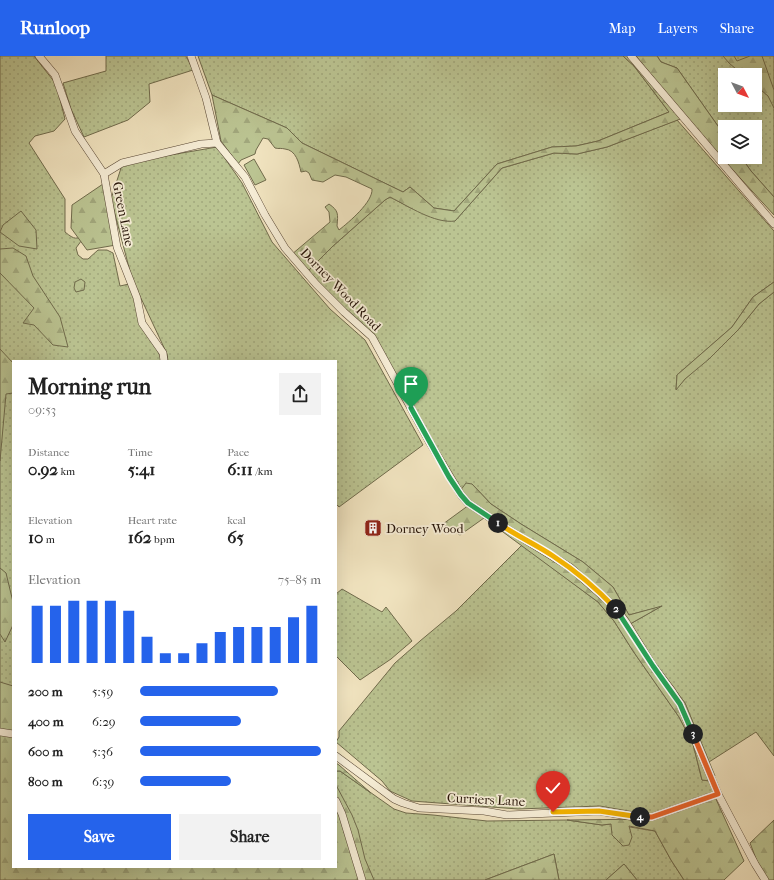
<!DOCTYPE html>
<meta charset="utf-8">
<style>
:root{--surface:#fff;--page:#f2f2f2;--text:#222;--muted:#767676;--accent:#2563eb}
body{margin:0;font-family:"IM FELL French Canon",serif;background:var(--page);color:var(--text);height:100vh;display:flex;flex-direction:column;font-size:15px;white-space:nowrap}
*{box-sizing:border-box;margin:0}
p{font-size:13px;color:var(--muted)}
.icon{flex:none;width:22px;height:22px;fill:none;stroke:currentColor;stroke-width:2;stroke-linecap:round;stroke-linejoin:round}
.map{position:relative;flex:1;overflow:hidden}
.side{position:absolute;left:12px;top:304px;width:325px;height:508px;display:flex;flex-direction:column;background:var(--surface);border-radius:0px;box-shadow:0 4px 16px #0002}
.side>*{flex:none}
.needle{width:26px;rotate:131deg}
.buttons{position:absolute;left:718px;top:12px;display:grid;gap:8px}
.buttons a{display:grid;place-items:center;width:44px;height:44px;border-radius:0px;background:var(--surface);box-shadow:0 4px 16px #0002;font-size:20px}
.pin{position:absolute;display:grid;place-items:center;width:34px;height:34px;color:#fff;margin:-41px -17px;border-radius:50% 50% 50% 0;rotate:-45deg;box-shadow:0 0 4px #0007}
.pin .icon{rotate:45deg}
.km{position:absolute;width:20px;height:20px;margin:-10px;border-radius:50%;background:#222;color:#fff;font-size:11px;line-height:20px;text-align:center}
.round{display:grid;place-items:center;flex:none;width:42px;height:42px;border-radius:0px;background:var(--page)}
.headline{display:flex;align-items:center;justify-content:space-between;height:68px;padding:0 16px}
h1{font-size:22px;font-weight:800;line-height:30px}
.metrics{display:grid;grid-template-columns:repeat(3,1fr);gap:6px;height:68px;padding:4px 16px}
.metrics div{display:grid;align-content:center}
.metrics b{font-size:17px;font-weight:800}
.metrics small{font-size:11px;font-weight:400}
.metrics p{font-size:11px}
.chart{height:112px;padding:8px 16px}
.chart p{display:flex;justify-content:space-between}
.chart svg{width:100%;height:72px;margin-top:4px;stroke:var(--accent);stroke-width:6}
.action{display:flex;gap:8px;margin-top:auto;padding:8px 16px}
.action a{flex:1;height:46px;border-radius:0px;background:var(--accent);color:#fff;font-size:16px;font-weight:800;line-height:46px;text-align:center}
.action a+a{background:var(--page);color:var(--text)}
ul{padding:0 16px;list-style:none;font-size:13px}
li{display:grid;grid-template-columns:64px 48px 1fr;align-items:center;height:30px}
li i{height:10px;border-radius:5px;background:var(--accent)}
header{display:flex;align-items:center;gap:24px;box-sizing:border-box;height:56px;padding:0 20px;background:var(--accent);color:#fff}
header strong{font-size:19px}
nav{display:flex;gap:22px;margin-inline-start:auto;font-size:14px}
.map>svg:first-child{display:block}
.grass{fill:url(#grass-dots);stroke:#706b4c;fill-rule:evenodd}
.forest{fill:url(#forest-firs);stroke:#706b4c}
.pitch{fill:#bbc492;stroke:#706b4c}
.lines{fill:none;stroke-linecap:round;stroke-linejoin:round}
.minor-casing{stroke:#574634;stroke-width:8}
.minor{stroke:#f6edd6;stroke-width:7}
.split-1-casing{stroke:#fff;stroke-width:8}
.split-2-casing{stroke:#fff;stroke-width:8}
.split-3-casing{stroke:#fff;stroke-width:8}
.split-4-casing{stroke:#fff;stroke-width:8}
.split-5-casing{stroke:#fff;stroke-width:8}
.split-1{stroke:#22a559;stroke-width:5}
.split-2{stroke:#f5b400;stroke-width:5}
.split-3{stroke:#22a559;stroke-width:5}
.split-4{stroke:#f0652b;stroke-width:5}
.split-5{stroke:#f5b400;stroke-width:5}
.labels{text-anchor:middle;stroke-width:3.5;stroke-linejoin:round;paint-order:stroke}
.street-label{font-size:13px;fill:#241206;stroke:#f6edd6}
.poi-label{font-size:13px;fill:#241206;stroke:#f6edd6;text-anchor:start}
</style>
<header>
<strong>Runloop</strong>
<nav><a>Map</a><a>Layers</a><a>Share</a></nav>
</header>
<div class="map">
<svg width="774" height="824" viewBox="0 0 774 824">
<defs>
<pattern id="grass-dots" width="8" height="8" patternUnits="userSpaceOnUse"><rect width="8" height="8" fill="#bbc492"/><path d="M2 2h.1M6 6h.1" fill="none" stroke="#a1a77c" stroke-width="1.8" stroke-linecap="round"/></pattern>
<pattern id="forest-firs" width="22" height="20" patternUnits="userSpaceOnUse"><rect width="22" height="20" fill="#bbc492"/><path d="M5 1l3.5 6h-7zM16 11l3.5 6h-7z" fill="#a1a77c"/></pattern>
</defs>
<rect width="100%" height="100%" fill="#f1e4c0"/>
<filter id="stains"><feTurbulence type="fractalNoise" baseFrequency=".005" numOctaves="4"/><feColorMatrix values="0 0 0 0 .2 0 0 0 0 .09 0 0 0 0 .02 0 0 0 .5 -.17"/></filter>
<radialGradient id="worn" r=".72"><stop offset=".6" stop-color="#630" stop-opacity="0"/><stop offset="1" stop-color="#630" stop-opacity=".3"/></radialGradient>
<g class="grass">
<path d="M0,0h34l22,28 9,35 -11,12 -19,5 -6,7 36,56v33c10,8 11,8 22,1l-11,15 2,7 5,4h5l10,-9h9l6,3 7,33 9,-2 33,77h-149v372l-13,-2z"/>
<polygon points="106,0 186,0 193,14 149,28 150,46 128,64 84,81 71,53 63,27 106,15"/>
<polygon points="198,0 623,0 634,10 669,56 598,85 576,90 552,91 497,108 454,155 434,152 410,131 403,136 302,87 287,72 212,39"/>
<path d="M657,0h117v141l-23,-26 -10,-14h14v-30h-30v9l-48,-68 -16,-6zM725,19h30v30h-30z"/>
<polygon points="677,64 774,175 774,226 753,241 732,271 677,319 676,333 685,323 738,274 759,248 774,236 774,700 756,676 709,706 685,647 657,610 630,568 660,551 629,559 613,531 583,506 521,468 491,448 472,428 460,435 372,281 306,217 333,190 385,144 390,141 411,152 455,165 502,112 554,97 577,98 607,91"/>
<polygon points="217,91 242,127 272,186 330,253 365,284 423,389 339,451 336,448 336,305 168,305 167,298 132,223 111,143 122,109 153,102"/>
<polygon points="522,489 598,546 614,565 633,595 679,661 693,688 702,724 710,725 716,738 699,741 651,759 600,750 518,753 412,745 390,735 382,725 336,686 339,681 339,675 395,607 420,585 456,555"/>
<polygon points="342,533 382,556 386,551 412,585 391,603 360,624 336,600 336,538"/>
<polygon points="336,715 340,715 394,753 406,757 433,759 487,765 567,764 602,769 611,768 655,775 671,804 684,824 637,824 624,808 606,824 559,824 554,798 485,824 363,824 347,767 336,740"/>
</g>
<g class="forest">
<path d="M623,0h6l54,62 -76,29 -30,7 -23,-1 -52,15 -47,53c-20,3 -47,-15 -65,-24l-5,3 -52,46 -27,27 -15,-18 39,-33 -1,-10 -4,-5 4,-3c10,7 9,10 8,22l2,4c10,-8 34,-28 33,-41l-26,-12 -11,-2 -12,7 -11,-2 -3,-7 -3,-2 -5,1c-2,-9 -5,-22 -16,-23 -3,-1 -6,0 -10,-1l-7,-9 -5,-1 -7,12 -1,4 -14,6 -3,4 -17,-23 -9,-46 75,33 15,15 101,49 7,-5 24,21 20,3 43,-47 55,-17 24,-1 22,-5 71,-29 -35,-46z"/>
<polygon points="636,0 657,0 661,6 677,12 725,80 725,101 741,101 751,115 774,141 774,159 697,75"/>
<polygon points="723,0 734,0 737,5 750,0 762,0 774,34 774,52 768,40 755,29 755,19 743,19 729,7"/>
<polygon points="103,128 116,189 87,194 71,172 72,149"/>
<polygon points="21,155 36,174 37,193 19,190 0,176 3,169"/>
<polygon points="13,192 26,200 33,220 60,261 68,291 53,289 34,269 23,267 34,252 0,217 0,193"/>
<polygon points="81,223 85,226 84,234 76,236 74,232 75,226"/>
<polygon points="774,226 774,236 759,248 738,274 709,303 685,323 676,334 677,319 732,271 753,241"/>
<polygon points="0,293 13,307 13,337 6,338 0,405"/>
<polygon points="466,427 472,428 491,448 521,468 583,506 613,531 629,559 662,550 630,568 657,610 685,647 715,720 710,725 702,724 693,688 679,661 633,595 614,565 598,546 484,462 460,479 443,468 469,449 460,435"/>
<polygon points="0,512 6,517 13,546 13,569 5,586 0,578"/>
<polygon points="0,626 13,630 13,677 0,675"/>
<polygon points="0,679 13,680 13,811 336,811 336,751 345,774 360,824 0,824"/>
<polygon points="336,707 339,709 371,737 340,715 336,715"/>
<polygon points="336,729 352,759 358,774 365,803 374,824 363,824 347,767 336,740"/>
<polygon points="715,741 744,805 724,824 684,824 671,804 655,775 629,770 632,781 629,789 623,790 612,779 611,768 602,769 567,764 651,763"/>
<polygon points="774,764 774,824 768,824 760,813 750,787"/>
<polygon points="554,798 559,824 485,824"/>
<polygon points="624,808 637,824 606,824"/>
</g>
<polygon class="pitch" points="254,103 266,124 255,129 244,109"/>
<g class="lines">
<defs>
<g id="minor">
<polyline points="39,0 55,19 75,75 104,118 117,191 137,242 142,267 163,297 164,305"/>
<polyline points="191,0 206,42 217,87 245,121 265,159 285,192 316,228 344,256 372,281 430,387 461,439 468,447 504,471 552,500 571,512 607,544 617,554 626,566 653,610 672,635 680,648 718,738 755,808 765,824"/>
<polyline points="631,0 774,168"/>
<polyline points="104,118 122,107 201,88 217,87"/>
<polyline points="0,676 13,678"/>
<polyline points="336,700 394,743 403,747 419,752 484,755 507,759 599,755 634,761 652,761 718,738"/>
<polyline points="336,745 342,758 362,824"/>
</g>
</defs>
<use href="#minor" class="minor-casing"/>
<use href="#minor" class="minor"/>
</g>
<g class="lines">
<defs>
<polyline id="split-1" points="411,352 449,421 461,439 468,447 498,467"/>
<path id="split-2" d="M498,467c17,12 37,21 55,33 23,15 44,33 63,53"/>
<polyline id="split-3" points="616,553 653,610 680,648 693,678"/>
<polyline id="split-4" points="640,761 652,761 718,738 693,678"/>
<polyline id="split-5" points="553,756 599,755 640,761"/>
</defs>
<use href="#split-1" class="split-1-casing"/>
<use href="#split-2" class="split-2-casing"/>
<use href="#split-3" class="split-3-casing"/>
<use href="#split-4" class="split-4-casing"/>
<use href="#split-5" class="split-5-casing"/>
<use href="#split-1" class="split-1"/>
<use href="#split-2" class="split-2"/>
<use href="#split-3" class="split-3"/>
<use href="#split-4" class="split-4"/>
<use href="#split-5" class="split-5"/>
</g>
<defs>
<symbol id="building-square" viewBox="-11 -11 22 22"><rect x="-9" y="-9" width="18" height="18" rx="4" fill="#8f2418" stroke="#f6edd6"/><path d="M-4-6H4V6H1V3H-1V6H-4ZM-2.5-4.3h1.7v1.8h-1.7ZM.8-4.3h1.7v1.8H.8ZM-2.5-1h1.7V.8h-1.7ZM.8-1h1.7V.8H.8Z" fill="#fff"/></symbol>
</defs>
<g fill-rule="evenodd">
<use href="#building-square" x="363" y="462" width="20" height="20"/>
</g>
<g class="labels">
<g class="street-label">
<text transform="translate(124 158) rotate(79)" y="5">Green Lane</text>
<text transform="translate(341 233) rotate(46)" y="5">Dorney Wood Road</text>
<text transform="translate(486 743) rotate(3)" y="5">Curriers Lane</text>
</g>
<g class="poi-label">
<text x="386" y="477">Dorney Wood</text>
</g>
</g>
<rect width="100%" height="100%" filter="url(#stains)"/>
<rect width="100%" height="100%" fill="url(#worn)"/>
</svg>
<div class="buttons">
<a><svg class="needle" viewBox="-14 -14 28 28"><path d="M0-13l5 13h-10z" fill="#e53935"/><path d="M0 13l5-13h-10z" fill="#767676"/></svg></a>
<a><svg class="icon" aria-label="layers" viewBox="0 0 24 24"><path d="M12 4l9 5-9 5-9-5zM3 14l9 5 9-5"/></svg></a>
</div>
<div class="pin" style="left:411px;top:352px;background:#1e9e55"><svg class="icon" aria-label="arrive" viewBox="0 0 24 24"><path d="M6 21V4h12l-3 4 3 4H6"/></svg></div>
<div class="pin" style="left:553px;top:756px;background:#d93025"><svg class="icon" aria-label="check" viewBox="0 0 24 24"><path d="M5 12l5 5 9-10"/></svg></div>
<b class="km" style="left:498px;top:467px">1</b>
<b class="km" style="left:616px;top:553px">2</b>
<b class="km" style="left:693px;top:678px">3</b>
<b class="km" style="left:640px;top:761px">4</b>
<section class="side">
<div class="headline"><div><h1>Morning run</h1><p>09:53</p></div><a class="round"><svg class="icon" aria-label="share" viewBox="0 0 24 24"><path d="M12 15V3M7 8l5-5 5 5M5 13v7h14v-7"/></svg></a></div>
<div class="metrics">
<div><p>Distance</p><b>0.92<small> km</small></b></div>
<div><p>Time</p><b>5:41</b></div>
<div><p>Pace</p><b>6:11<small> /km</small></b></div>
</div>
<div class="metrics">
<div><p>Elevation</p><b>10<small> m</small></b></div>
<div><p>Heart rate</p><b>162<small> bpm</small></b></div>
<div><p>kcal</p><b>65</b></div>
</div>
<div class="chart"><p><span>Elevation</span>75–85 m</p>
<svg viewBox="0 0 160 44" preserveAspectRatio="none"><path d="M5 44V9M15 44V9M25 44V6M35 44V6M45 44V6M55 44V12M65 44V28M75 44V38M85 44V38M95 44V32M105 44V25M115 44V22M125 44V22M135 44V22M145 44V16M155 44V9"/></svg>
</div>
<ul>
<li><b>200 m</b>5:59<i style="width:76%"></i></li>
<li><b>400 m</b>6:29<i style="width:56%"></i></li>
<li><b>600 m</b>5:36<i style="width:100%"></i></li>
<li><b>800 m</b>6:39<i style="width:50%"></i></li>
</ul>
<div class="action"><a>Save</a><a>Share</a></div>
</section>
</div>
